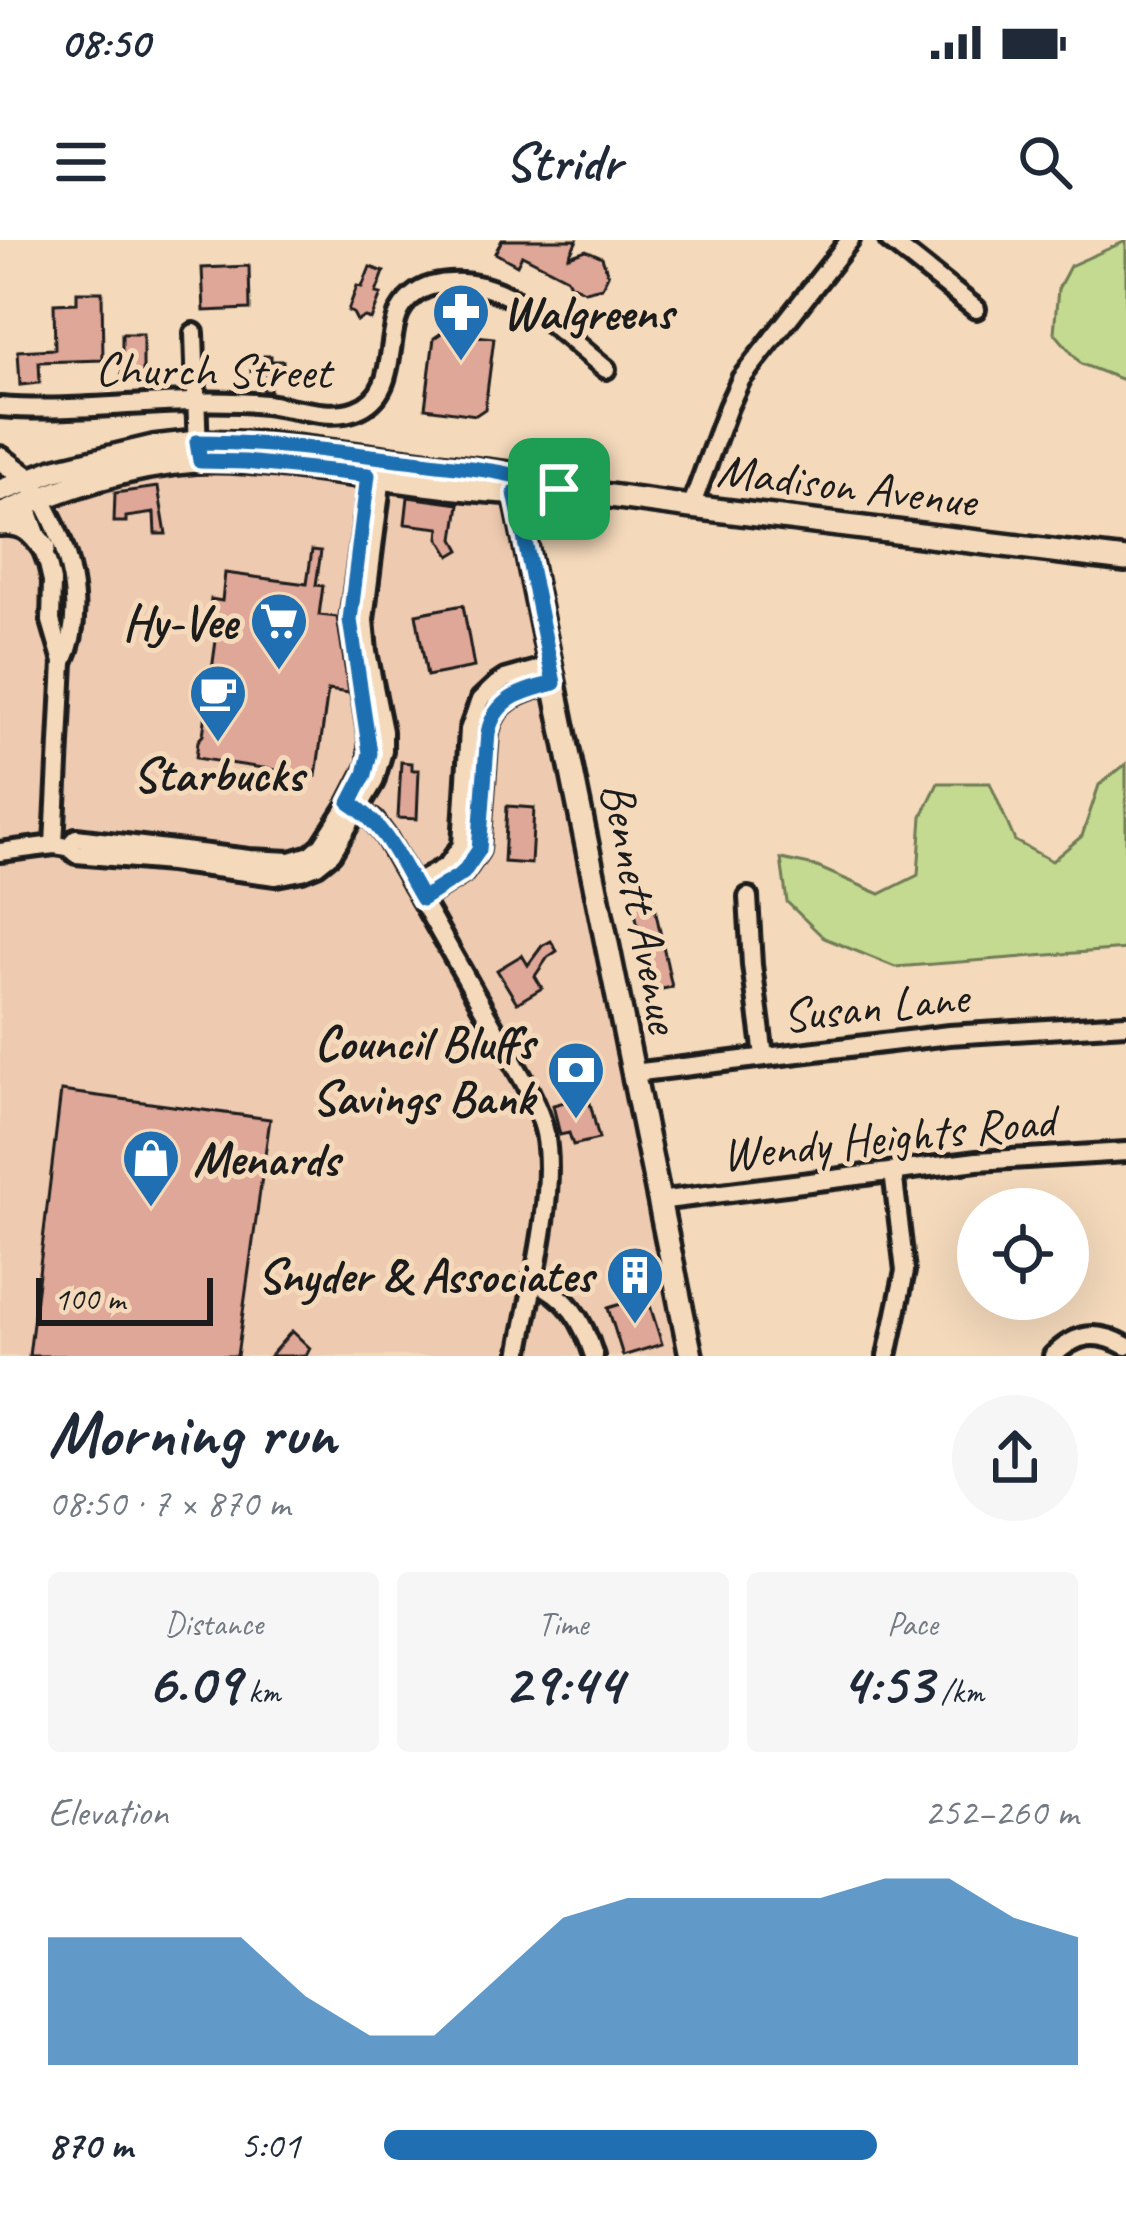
<!DOCTYPE html>
<meta charset="utf-8">
<style>
:root{--surface:#fff;--page:#f6f6f7;--text:#1f2937;--muted:#747a83;--accent:#1f6fb2}
body{margin:0;font-family:Caveat,sans-serif;background:var(--page);color:var(--text);height:100vh;display:flex;flex-direction:column;font-size:45px;white-space:nowrap}
*{box-sizing:border-box;margin:0}
p{font-size:39px;color:var(--muted)}
.icon{flex:none;width:66px;height:66px;fill:none;stroke:currentColor;stroke-width:2;stroke-linecap:round;stroke-linejoin:round}
.map{position:relative;height:1116px;overflow:hidden}
.details{display:flex;flex-direction:column;background:var(--surface);flex:1}
.details>*{flex:none}
.fabs{position:absolute;left:957px;top:948px;display:grid;gap:24px}
.fabs a{display:grid;place-items:center;width:132px;height:132px;border-radius:50%;background:var(--surface);box-shadow:0 12px 48px #0002;font-size:60px}
.scale{position:absolute;left:36px;bottom:30px;width:177px;box-sizing:border-box;padding-left:12px;border:6px solid #1c1c1c;border-top:0;font-size:33px;line-height:42px;white-space:nowrap;color:#1c1c1c;-webkit-text-stroke:9px #f4d9bb;paint-order:stroke}
.pin{position:absolute;display:grid;place-items:center;width:102px;height:102px;color:#fff;margin:-51px;border-radius:24px;box-shadow:0 6px 18px #0006}
.round{display:grid;place-items:center;flex:none;width:126px;height:126px;border-radius:63px;background:var(--page)}
.head{display:flex;align-items:center;justify-content:space-between;height:204px;padding:0 48px}
h1{font-size:66px;font-weight:600;line-height:90px}
.metrics{display:grid;grid-template-columns:repeat(3,1fr);gap:18px;height:204px;padding:12px 48px}
.metrics div{display:grid;align-content:center;border-radius:12px;background:var(--page);text-align:center}
.metrics b{font-size:60px;font-weight:600}
.metrics small{font-size:33px;font-weight:400}
.metrics p{font-size:33px}
.chart{height:336px;padding:24px 48px}
.chart p{display:flex;justify-content:space-between}
.chart svg{width:100%;height:216px;margin-top:12px;fill:var(--accent);opacity:.7}
ul{padding:0 48px;list-style:none;font-size:39px}
li{display:grid;grid-template-columns:192px 144px 1fr;align-items:center;height:90px}
li i{height:30px;border-radius:15px;background:var(--accent)}
.status{display:flex;justify-content:space-between;align-items:center;height:84px;padding:0 60px;background:var(--surface);direction:ltr}
.status svg{height:33px;fill:currentColor}
header{display:flex;justify-content:space-between;align-items:center;height:156px;padding:0 48px;background:var(--surface);font-size:54px;font-weight:600}
.map>svg:first-child{display:block}
.built{fill:#eecab0}
.green{fill:#c4da90;stroke:#707b56;stroke-width:3}
.building{fill:#dfa797;stroke:#1c1c1c;stroke-width:3}
.lines{fill:none;stroke-linecap:round;stroke-linejoin:round}
.minor-casing{stroke:#1c1c1c;stroke-width:26}
.major-casing{stroke:#1c1c1c;stroke-width:30}
.minor{stroke:#f4d9bb;stroke-width:16}
.major{stroke:#f4d9bb;stroke-width:21}
.route-casing{stroke:#fff;stroke-width:24}
.route{stroke:#1f6fb2;stroke-width:15}
.labels{text-anchor:middle;stroke-width:10;stroke-linejoin:round;paint-order:stroke}
.poi-label{font-size:48px;font-weight:bold;fill:#1c1c1c;stroke:#f4d9bb;text-anchor:end}
.street-label{font-size:48px;fill:#1c1c1c;stroke:#f4d9bb}
</style>
<div class="status"><b>08:50</b><svg viewBox="0 0 49 12"><path d="M0 12V9h3v3zM5 12V6h3v6zM10 12V3h3v9zM15 12V0h3v12zM26 1h20v11H26zM47 4h2v5h-2z"/></svg></div>
<header><svg class="icon" aria-label="menu" viewBox="0 0 24 24"><path d="M4 6h16M4 12h16M4 18h16"/></svg>Stridr<svg class="icon" aria-label="search" viewBox="0 0 24 24"><circle cx="10" cy="10" r="6"/><path d="M15 15l6 6"/></svg></header>
<div class="map">
<svg width="1126" height="1116" viewBox="0 0 1126 1116">
<rect width="100%" height="100%" fill="#f4d9bb"/>
<filter id="ink" filterUnits="userSpaceOnUse"><feTurbulence type="fractalNoise" baseFrequency=".00833" numOctaves="2"/><feDisplacementMap in="SourceGraphic" scale="24" xChannelSelector="R" yChannelSelector="G"/><feConvolveMatrix kernelMatrix="1 2 1 2 8 2 1 2 1" color-interpolation-filters="sRGB"/></filter>
<g filter="url(#ink)">
<polygon class="built" points="246,230 489,261 500,263 505,269 534,411 529,421 538,459 545,465 575,602 680,1116 0,1116 0,291 84,251 123,241 175,234"/>
<g class="green">
<polygon points="1126,1 1126,141 1081,124 1054,92 1058,49 1070,26"/>
<polygon points="1126,524 1126,709 895,727 824,698 787,662 781,619 815,626 880,654 918,635 922,576 938,543 990,543 1015,601 1052,621 1082,596 1099,545"/>
</g>
<g class="building">
<polygon points="502,0 577,0 569,16 586,10 602,17 608,35 602,47 585,51 570,44 567,38 522,15 517,25 495,13"/>
<polygon points="249,26 250,69 204,71 202,28"/>
<polygon points="370,27 384,32 376,53 381,54 371,80 365,77 357,81 353,73 348,71 357,46 362,47"/>
<polygon points="77,52 102,52 103,120 39,122 40,143 20,145 18,111 55,109 54,64 77,63"/>
<polygon points="444,81 461,83 459,94 494,98 485,169 476,175 425,168 434,98 443,92"/>
<rect x="122" y="94" width="21" height="48"/>
<polygon points="261,116 271,116 271,121 283,121 283,130 271,131 270,152 263,151 263,131 251,131 251,121 261,121"/>
<polygon points="158,247 166,294 155,294 154,273 126,277 126,282 114,282 115,253"/>
<polygon points="408,257 459,264 454,299 460,310 450,316 439,298 440,288 405,284"/>
<polygon points="312,310 321,311 316,345 323,346 319,375 337,377 349,453 328,450 316,536 196,518 198,501 203,495 219,379 209,377 211,359 222,361 225,333 307,344"/>
<polygon points="463,365 474,427 427,436 416,374"/>
<polygon points="401,522 412,523 412,530 419,530 417,579 398,578"/>
<polygon points="507,566 534,568 531,624 504,622"/>
<polygon points="653,659 672,747 652,751 633,663"/>
<polygon points="551,701 557,711 548,717 535,736 542,748 517,763 497,730 522,715 528,725 542,706"/>
<polygon points="580,844 585,865 590,863 599,899 573,905 569,893 560,895 553,865 565,862 562,848"/>
<polygon points="61,851 270,879 237,1116 29,1116"/>
<polygon points="647,1056 662,1104 623,1116 608,1068"/>
<polygon points="292,1091 310,1108 306,1116 270,1116"/>
</g>
<g class="lines">
<defs>
<g id="minor">
<polyline points="889,0 976,69"/>
<polyline points="194,93 198,212"/>
<path d="M0,167c88,7 177,-12 265,-3 28,3 64,16 91,6 41,-15 30,-63 42,-95 6,-14 19,-25 33,-29 69,-18 126,44 175,83"/>
<path d="M41,258c27,47 47,112 22,164l-9,183"/>
<polyline points="26,264 48,324 52,341 51,381 63,422"/>
<polyline points="691,267 728,167 741,139 850,0"/>
<path d="M351,564l23,17 12,16 138,244c8,16 17,34 21,52 12,62 -15,159 -26,223"/>
<polyline points="68,607 76,614 170,622 276,636 302,631 317,625 332,613 374,542 383,511 383,491 367,412 364,380 383,228"/>
<polyline points="0,612 54,605 68,607 76,598 249,619 291,621 311,615 322,605 349,563 369,524 369,499 350,380 371,229"/>
<polyline points="413,645 447,626 462,605 469,490 480,460 496,445 505,439 551,426"/>
<polyline points="748,657 752,725 764,816"/>
<path d="M421,659l42,-26 16,-23 9,-117c6,-35 36,-42 66,-50"/>
<polyline points="633,833 949,795 1126,784"/>
<polyline points="658,961 977,921 1126,912"/>
<path d="M532,1040c36,16 51,40 62,76"/>
<polyline points="887,1116 905,1031 893,931"/>
<path d="M1053,1116c23,-23 45,-26 73,-10"/>
</g>
<g id="major">
<polyline points="0,218 28,239 34,247"/>
<polyline points="516,235 515,252 691,1116"/>
<polyline points="0,251 56,230 153,207 197,202 269,204 516,235 559,249 691,267 1126,320"/>
<path d="M0,275c64,-27 126,-49 196,-54 34,-2 68,2 102,6 76,9 154,24 231,26"/>
<path d="M0,284c22,-2 31,6 44,24"/>
</g>
</defs>
<use href="#minor" class="minor-casing"/>
<use href="#major" class="major-casing"/>
<use href="#minor" class="minor"/>
<use href="#major" class="major"/>
</g>
</g>
<g class="lines" filter="url(#ink)">
<defs>
<path id="route" d="M197,202c76,0 150,11 225,20 46,6 93,9 137,27l-20,4h-24l39,190c-31,8 -59,15 -66,50l-9,117 -16,23 -41,26c-21,-35 -36,-74 -72,-96l15,-29 5,-21 -20,-133 18,-145 -123,-13 -45,-1z"/>
</defs>
<use href="#route" class="route-casing"/>
<use href="#route" class="route"/>
</g>
<defs>
<symbol id="pharmacy-pin" viewBox="-11 -11 22 30"><path d="M0 17L-7.5 6A9.5 9.5 0 1 1 7.5 6Z" fill="#1f6fb2" stroke="#f4d9bb"/><path d="M-2-6h4v4h4v4h-4v4h-4v-4h-4v-4h4Z" fill="#fff"/></symbol>
<symbol id="supermarket-pin" viewBox="-11 -11 22 30"><path d="M0 17L-7.5 6A9.5 9.5 0 1 1 7.5 6Z" fill="#1f6fb2" stroke="#f4d9bb"/><path d="M-6-5.5h2.5l.6 2H6L4.5 2H-2.5L-4.4-4H-6ZM-1.5 3.2a1.3 1.3 0 1 0 .1 0ZM3 3.2a1.3 1.3 0 1 0 .1 0Z" fill="#fff"/></symbol>
<symbol id="cafe-pin" viewBox="-11 -11 22 30"><path d="M0 17L-7.5 6A9.5 9.5 0 1 1 7.5 6Z" fill="#1f6fb2" stroke="#f4d9bb"/><path d="M-5.5-4.5H6V0H3Q3 3.5 0 3.5H-2.5Q-5.5 3.5-5.5 0ZM3-3.2v2h1.7v-2ZM-6 4.5H4V6H-6Z" fill="#fff"/></symbol>
<symbol id="bank-pin" viewBox="-11 -11 22 30"><path d="M0 17L-7.5 6A9.5 9.5 0 1 1 7.5 6Z" fill="#1f6fb2" stroke="#f4d9bb"/><path d="M-6-4H6V4H-6ZM0-2.3a2.3 2.3 0 1 0 0 4.6a2.3 2.3 0 1 0 0-4.6Z" fill="#fff"/></symbol>
<symbol id="shop-pin" viewBox="-11 -11 22 30"><path d="M0 17L-7.5 6A9.5 9.5 0 1 1 7.5 6Z" fill="#1f6fb2" stroke="#f4d9bb"/><path d="M-5-2.5h2.3a2.7 3.5 0 0 1 5.4 0H5L5.5 6h-11ZM-1.5-2.5h3a1.5 2.3 0 0 0-3 0Z" fill="#fff"/></symbol>
<symbol id="building-pin" viewBox="-11 -11 22 30"><path d="M0 17L-7.5 6A9.5 9.5 0 1 1 7.5 6Z" fill="#1f6fb2" stroke="#f4d9bb"/><path d="M-4-6H4V6H1V3H-1V6H-4ZM-2.5-4.3h1.7v1.8h-1.7ZM.8-4.3h1.7v1.8H.8ZM-2.5-1h1.7V.8h-1.7ZM.8-1h1.7V.8H.8Z" fill="#fff"/></symbol>
</defs>
<g fill-rule="evenodd">
<use href="#pharmacy-pin" x="428" y="39" width="66" height="90"/>
<use href="#supermarket-pin" x="246" y="348" width="66" height="90"/>
<use href="#cafe-pin" x="185" y="420" width="66" height="90"/>
<use href="#bank-pin" x="543" y="797" width="66" height="90"/>
<use href="#shop-pin" x="118" y="885" width="66" height="90"/>
<use href="#building-pin" x="602" y="1002" width="66" height="90"/>
</g>
<g class="labels">
<g class="poi-label">
<text x="503" y="89" text-anchor="start">Walgreens</text>
<text x="237" y="398">Hy-Vee</text>
<text x="218" y="551" text-anchor="middle">Starbucks</text>
<text x="534" y="819">Council Bluffs<tspan x="534" dy="55">Savings Bank</tspan></text>
<text x="193" y="935" text-anchor="start">Menards</text>
<text x="593" y="1052">Snyder &amp; Associates</text>
</g>
<g class="street-label">
<text transform="translate(213 129) rotate(1)" y="17">Church Street</text>
<text transform="translate(847 244) rotate(7)" y="17">Madison Avenue</text>
<text transform="translate(642 667) rotate(79)" y="17">Bennett Avenue</text>
<text transform="translate(875 765) rotate(-6)" y="17">Susan Lane</text>
<text transform="translate(888 896) rotate(-6)" y="17">Wendy Heights Road</text>
</g>
</g>
</svg>
<div class="fabs">
<a><svg class="icon" aria-label="locate" viewBox="0 0 24 24"><circle cx="12" cy="12" r="6"/><path d="M12 2v4M12 18v4M2 12h4M18 12h4"/></svg></a>
</div>
<div class="scale">100 m</div>
<div class="pin" style="left:559px;top:249px;background:#1e9e55"><svg class="icon" aria-label="arrive" viewBox="0 0 24 24"><path d="M6 21V4h12l-3 4 3 4H6"/></svg></div>
</div>
<section class="details">
<div class="head"><div><h1>Morning run</h1><p>08:50 · 7 × 870 m</p></div><a class="round"><svg class="icon" aria-label="share" viewBox="0 0 24 24"><path d="M12 15V3M7 8l5-5 5 5M5 13v7h14v-7"/></svg></a></div>
<div class="metrics">
<div><p>Distance</p><b>6.09<small> km</small></b></div>
<div><p>Time</p><b>29:44</b></div>
<div><p>Pace</p><b>4:53<small> /km</small></b></div>
</div>
<div class="chart"><p><span>Elevation</span>252–260 m</p>
<svg viewBox="0 0 160 44" preserveAspectRatio="none"><path d="M0 44V18L10 18L20 18L30 18L40 30L50 38L60 38L70 26L80 14L90 10L100 10L110 10L120 10L130 6L140 6L150 14L160 18V44z"/></svg>
</div>
<ul>
<li><b>870 m</b>5:01<i style="width:71%"></i></li>
</ul>
</section>
